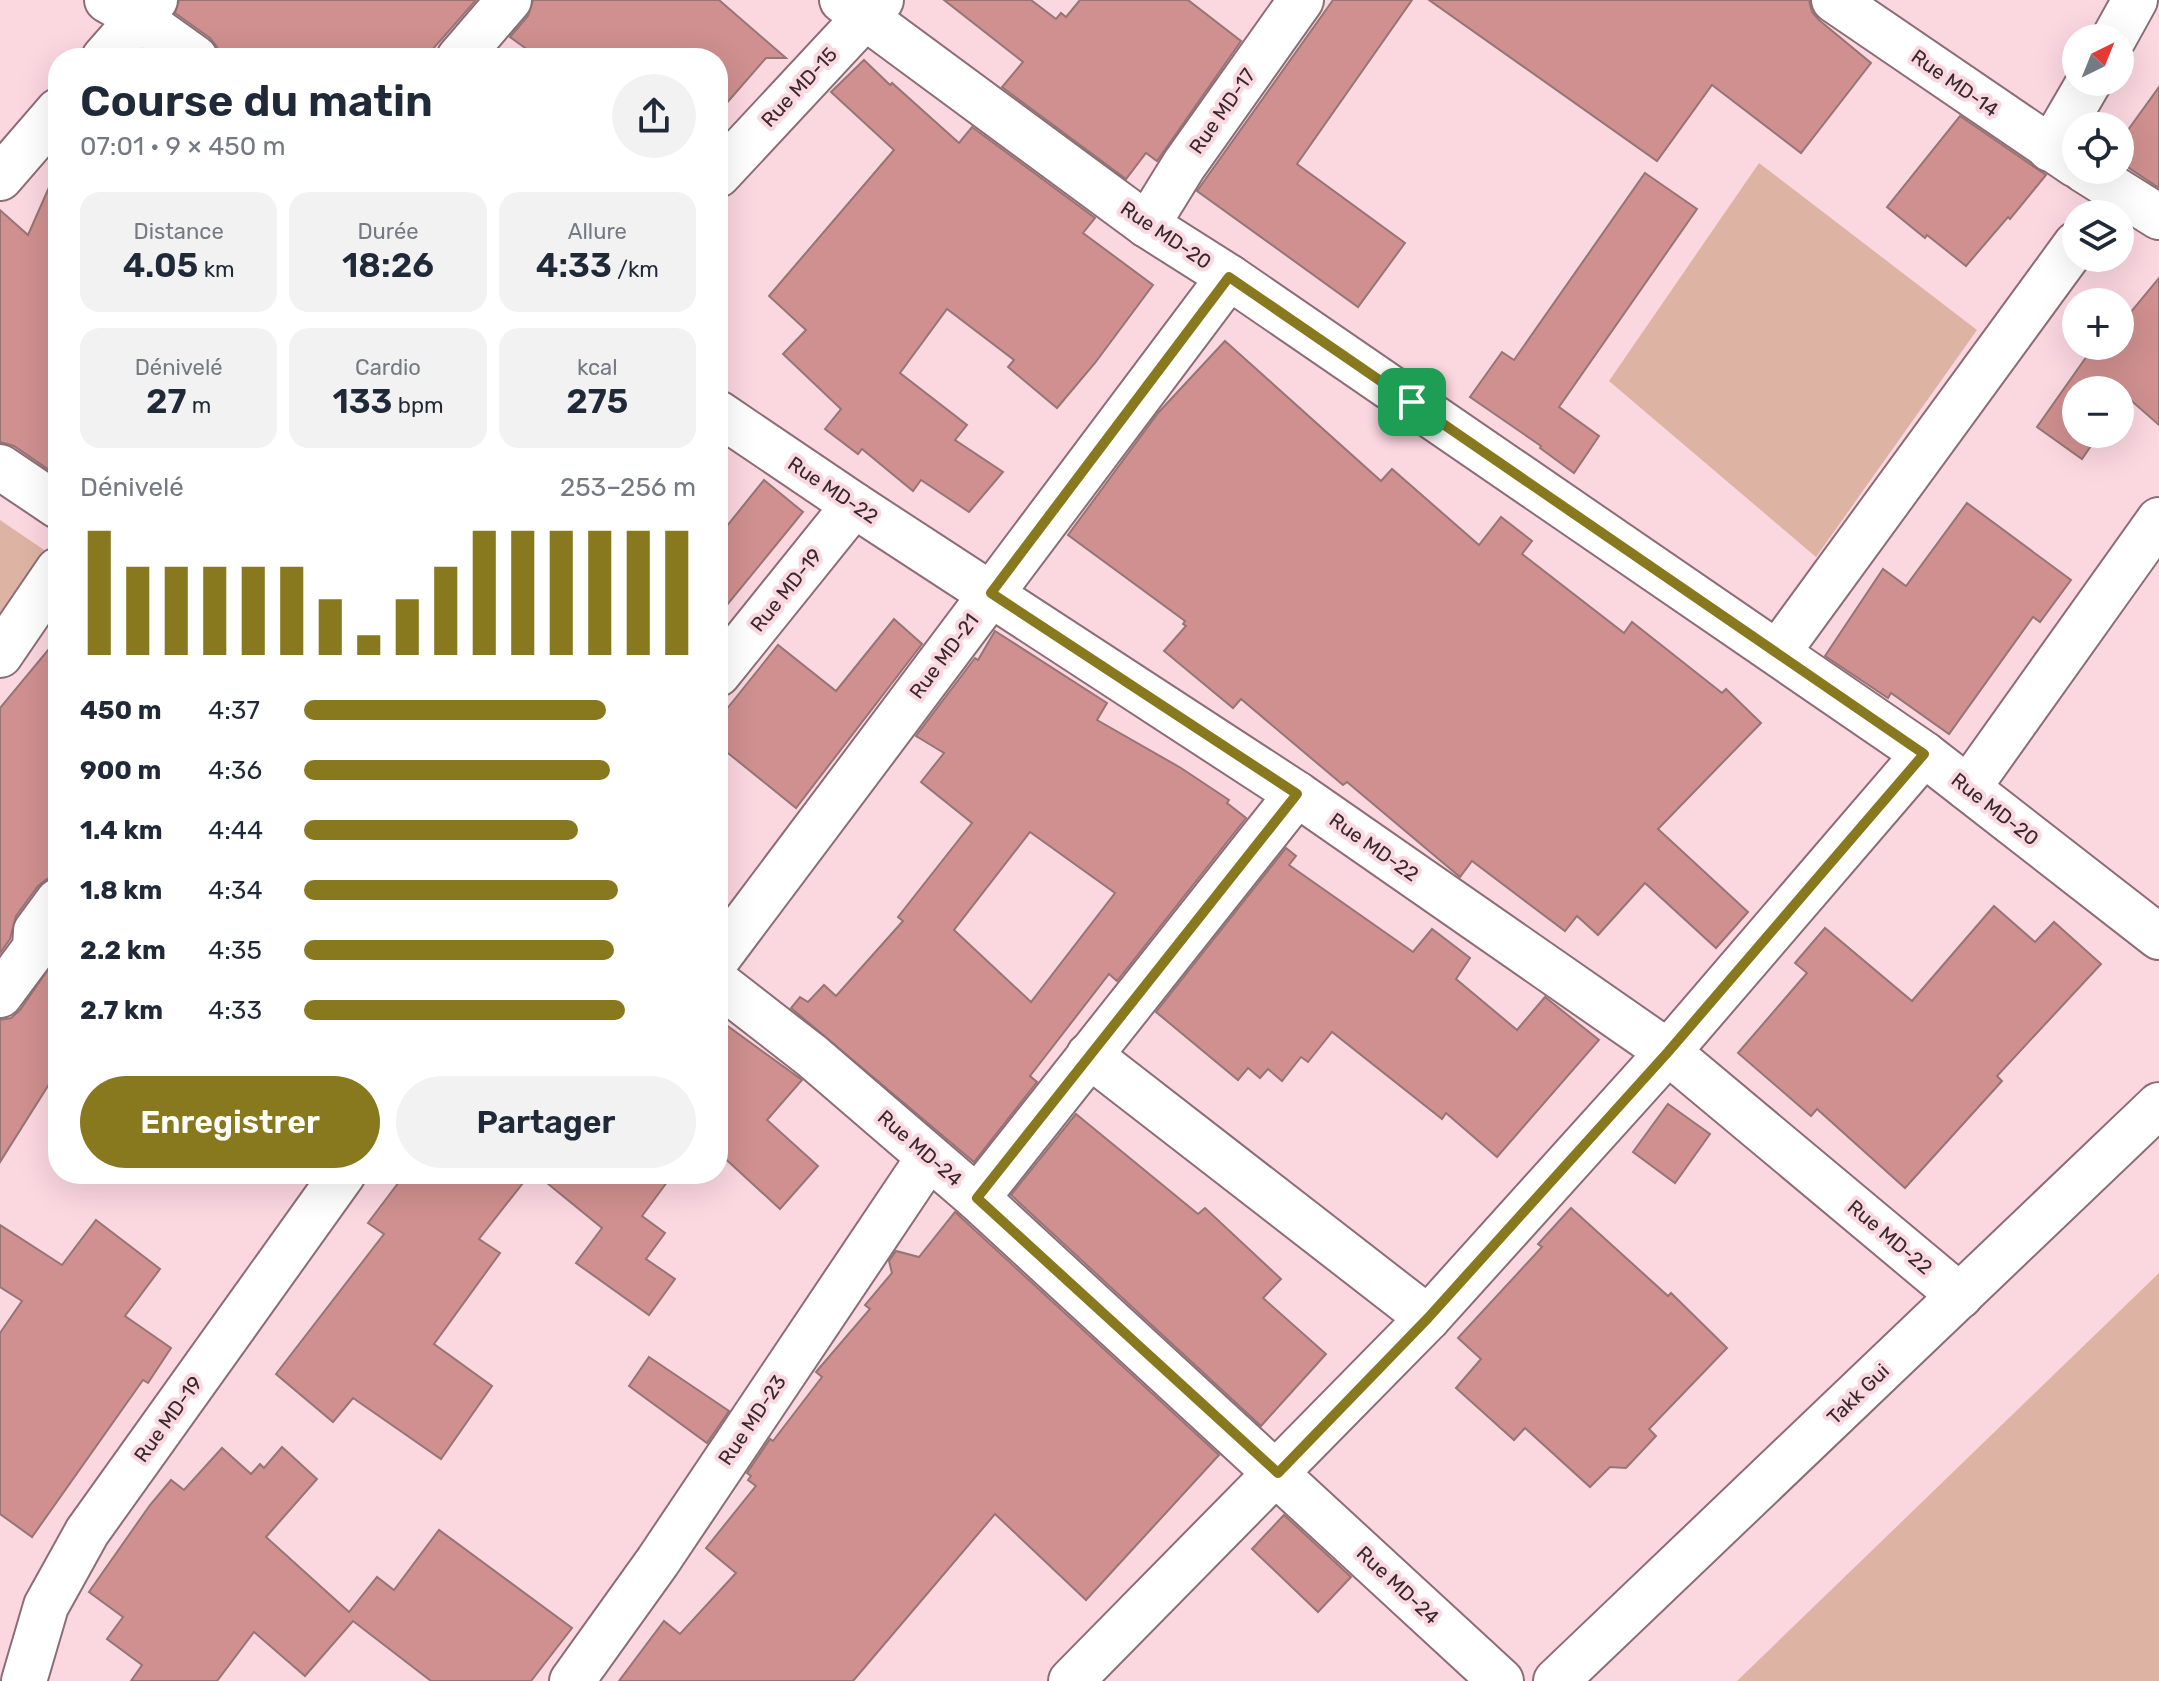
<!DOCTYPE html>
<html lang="fr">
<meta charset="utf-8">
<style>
:root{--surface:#fff;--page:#f2f2f3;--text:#1f2937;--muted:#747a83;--accent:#88791e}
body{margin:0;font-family:Rubik,sans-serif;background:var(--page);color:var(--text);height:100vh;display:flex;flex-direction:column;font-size:30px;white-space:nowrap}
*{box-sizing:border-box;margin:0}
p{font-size:26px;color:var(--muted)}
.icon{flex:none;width:44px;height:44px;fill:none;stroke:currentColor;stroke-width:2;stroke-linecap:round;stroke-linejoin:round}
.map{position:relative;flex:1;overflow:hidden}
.details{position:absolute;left:48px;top:48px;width:680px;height:1136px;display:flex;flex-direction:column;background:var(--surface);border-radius:32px;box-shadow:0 8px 32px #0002}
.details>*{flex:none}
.needle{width:52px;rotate:43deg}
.controls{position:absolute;left:2062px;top:24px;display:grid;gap:16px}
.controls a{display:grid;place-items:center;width:72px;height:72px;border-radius:50%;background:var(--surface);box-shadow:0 8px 32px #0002;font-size:40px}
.pin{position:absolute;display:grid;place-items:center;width:68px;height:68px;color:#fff;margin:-34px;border-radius:16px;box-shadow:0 4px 12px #0006}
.round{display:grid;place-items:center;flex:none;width:84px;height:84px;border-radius:42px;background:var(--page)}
.summary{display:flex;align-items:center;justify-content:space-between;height:136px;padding:0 32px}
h1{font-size:44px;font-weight:600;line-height:60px}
.stats{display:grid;grid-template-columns:repeat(3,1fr);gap:12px;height:136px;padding:8px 32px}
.stats div{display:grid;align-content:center;border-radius:20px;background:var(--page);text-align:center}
.stats b{font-size:34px;font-weight:600}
.stats small{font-size:22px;font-weight:400}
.stats p{font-size:22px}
.chart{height:224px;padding:16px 32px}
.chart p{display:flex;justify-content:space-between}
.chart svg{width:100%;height:144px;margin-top:8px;stroke:var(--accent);stroke-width:6}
.primary-button{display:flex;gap:16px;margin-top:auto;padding:16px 32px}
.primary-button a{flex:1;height:92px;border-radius:48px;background:var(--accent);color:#fff;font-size:32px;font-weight:600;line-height:92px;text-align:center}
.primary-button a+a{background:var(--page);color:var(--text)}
ul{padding:0 32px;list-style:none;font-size:26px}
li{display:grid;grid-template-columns:128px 96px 1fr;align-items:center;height:60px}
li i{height:20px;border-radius:10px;background:var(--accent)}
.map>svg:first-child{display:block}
.green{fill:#ddb3a4}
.building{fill:#cf908f;stroke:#967574;stroke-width:2;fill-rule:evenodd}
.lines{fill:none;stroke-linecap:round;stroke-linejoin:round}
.minor-casing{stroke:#8d6d75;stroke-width:48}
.minor{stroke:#fff;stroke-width:44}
.route-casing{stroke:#fff;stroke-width:16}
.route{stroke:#88791e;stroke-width:10}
.labels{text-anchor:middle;stroke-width:8;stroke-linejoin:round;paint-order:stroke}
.street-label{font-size:20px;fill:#36282c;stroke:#fbd7e0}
</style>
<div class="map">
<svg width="2159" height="1681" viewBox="0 0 2159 1681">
<rect width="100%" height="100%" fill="#fbd7e0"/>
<g class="green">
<polygon points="1759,163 1977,330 1816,557 1609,381"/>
<polygon points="0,520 50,554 0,629"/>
<polygon points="2159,1273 2159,1681 1737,1681"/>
</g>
<g class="building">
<polygon points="179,0 476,0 425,58 220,58 217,47 210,38 175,13"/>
<polygon points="533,0 719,0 786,58 766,58 718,113 718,58 539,58 510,37 528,16"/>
<polygon points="944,0 1031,0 1056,19 1061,13 1066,17 1080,0 1188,0 1241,41 1157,161 1146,153 1126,179 1002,87 1023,62"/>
<polygon points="1333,0 1412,0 1297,164 1405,243 1358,307 1197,191"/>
<polygon points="1429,0 1809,0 1812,12 1819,20 1871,63 1801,153 1712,85 1657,161"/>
<polygon points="864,60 890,85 892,83 959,143 972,127 1095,218 1083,233 1153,285 1095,363 1057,408 1008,367 1014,360 947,309 900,373 967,425 955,440 1003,472 969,512 921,480 913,491 862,449 858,454 825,429 841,409 783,354 806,330 769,296 894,150 831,92"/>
<polygon points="2159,87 2159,188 2120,162 2120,141"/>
<polygon points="1960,116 2046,175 2010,219 2008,217 1966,266 1927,235 1925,238 1887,207"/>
<polygon points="58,167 58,476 14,446 0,442 0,210 28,235"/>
<polygon points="1645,173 1697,209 1559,407 1599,436 1574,473 1540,448 1541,446 1470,397 1502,352 1514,360"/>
<polygon points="2159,278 2159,425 2126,396 2120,405 2120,390 2076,390 2076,434 2099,434 2082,459 2037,427 2094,346 2120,346 2120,325"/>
<polygon points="1225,341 1381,481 1392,469 1479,545 1501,517 1532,541 1522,554 1624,633 1632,622 1722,693 1726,689 1761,723 1658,829 1748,912 1716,948 1645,883 1598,935 1577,916 1565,931 1472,861 1460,877 1347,782 1343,785 1241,699 1233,708 1164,651 1186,626 1183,624 1185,621 1068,535 1158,413"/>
<polygon points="764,480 803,512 718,616 718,537"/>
<polygon points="1967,503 2071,580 2040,622 2033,617 1949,734 1891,693 1888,698 1825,656 1883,569 1906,586"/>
<polygon points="894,619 922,644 796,808 718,745 718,720 778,645 836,691"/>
<path d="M995,631l112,72 -10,17 84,48 48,32 -2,3 19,15 -129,163 -8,-7 -79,102 7,6 -63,80 -183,-154 9,-11 8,5 16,-17 12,11 67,-75 -5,-4 74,-94 -51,-41 23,-29 -28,-17 59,-78 3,2zM1030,832l85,61 -84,109 -77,-72z"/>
<polygon points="58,638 58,876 47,879 38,886 16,916 10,939 0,953 0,708"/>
<polygon points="1286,848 1296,856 1289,865 1413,952 1432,929 1470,958 1456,979 1517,1030 1545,997 1599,1040 1497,1157 1446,1113 1442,1119 1332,1032 1308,1062 1301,1057 1282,1081 1268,1069 1260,1078 1248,1068 1238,1080 1156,1012"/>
<polygon points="1994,906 2035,942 2054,922 2101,964 1997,1076 2002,1081 1905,1188 1817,1109 1811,1116 1738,1053 1807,973 1795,963 1825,928 1912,1001"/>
<polygon points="58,955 58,1070 0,1162 0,1020 11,1018 20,1010"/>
<polygon points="718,1019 802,1080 767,1120 818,1166 780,1209 718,1152"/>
<polygon points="1668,1104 1710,1134 1675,1183 1633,1152"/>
<polygon points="1076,1114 1198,1214 1205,1208 1281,1279 1263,1298 1326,1354 1261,1426 1011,1195"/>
<polygon points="405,1174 530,1174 479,1239 500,1253 434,1344 492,1386 441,1459 353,1398 333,1422 276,1374 384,1234 368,1223"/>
<polygon points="536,1174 673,1174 642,1216 665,1233 646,1259 675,1279 649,1315 576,1263 602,1228"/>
<polygon points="1571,1208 1668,1296 1671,1293 1727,1348 1649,1429 1656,1436 1626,1468 1610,1467 1590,1487 1525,1428 1514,1440 1456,1388 1481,1359 1458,1338 1542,1247 1538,1244"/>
<polygon points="955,1212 1219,1455 1086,1600 995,1514 853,1681 619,1681 664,1621 680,1634 736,1573 706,1548 756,1486 748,1480 751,1476 747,1473 770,1439 773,1441 822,1377 816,1372 870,1309 865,1305 892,1273 889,1261 896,1251 919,1257"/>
<polygon points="96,1220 160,1269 125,1316 171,1348 148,1383 143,1380 32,1537 0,1514 0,1333 22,1301 0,1287 0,1225 62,1265"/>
<polygon points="649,1357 729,1411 707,1443 629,1386"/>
<polygon points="282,1447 317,1479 266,1537 349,1612 377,1577 394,1590 439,1530 572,1628 531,1681 431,1681 353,1621 305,1676 254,1632 217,1681 131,1681 142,1665 107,1639 123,1617 89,1592 150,1505 171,1480 184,1490 222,1448 251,1474 260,1464 264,1468"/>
<polygon points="1284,1515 1351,1577 1318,1612 1252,1549"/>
</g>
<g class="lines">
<defs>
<g id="minor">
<polyline points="107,0 139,18 195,58"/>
<polyline points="842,0 1147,225 1229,277 1924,754 2159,937"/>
<polyline points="1834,0 2076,165"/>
<polyline points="2114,38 2135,0"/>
<polyline points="104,58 155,0"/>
<polyline points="459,58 509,0"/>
<polyline points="2050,149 2089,82"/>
<polyline points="2084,170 2159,217"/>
<polyline points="718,175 881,0"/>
<polyline points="0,178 58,111"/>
<polyline points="1147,225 1184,165 1301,0"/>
<polyline points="718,413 854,505 1297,794 1668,1052 1960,1296"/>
<polyline points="0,467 58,506"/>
<polyline points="1778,652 2076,244"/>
<polyline points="0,655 58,570"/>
<polyline points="718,674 854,505"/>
<polyline points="1968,788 2159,520"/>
<polyline points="718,958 1229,277"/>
<polyline points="718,983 812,1056 977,1198 1501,1681"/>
<polyline points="0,995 35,948 36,931 58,901"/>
<polyline points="1089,1055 1428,1318"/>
<polyline points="977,1198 1297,794"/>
<polyline points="24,1681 46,1606 87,1532 343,1174"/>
<polyline points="572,1681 658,1561 929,1157"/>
<polyline points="1071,1681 1428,1318 1668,1052 1924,754"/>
<polyline points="1556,1681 2159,1105"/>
</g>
</defs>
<use href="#minor" class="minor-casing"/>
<use href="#minor" class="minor"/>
</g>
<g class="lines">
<defs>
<polygon id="route" points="1229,277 1924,754 1668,1052 1428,1318 1278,1473 977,1198 1297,794 991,593"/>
</defs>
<use href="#route" class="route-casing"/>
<use href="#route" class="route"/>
</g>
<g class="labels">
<g class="street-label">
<text transform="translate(1955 83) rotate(35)" y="7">Rue MD-14</text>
<text transform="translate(799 87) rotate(-47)" y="7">Rue MD-15</text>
<text transform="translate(1222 111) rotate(-55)" y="7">Rue MD-17</text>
<text transform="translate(1166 235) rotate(34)" y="7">Rue MD-20</text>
<text transform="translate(833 490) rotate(34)" y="7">Rue MD-22</text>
<text transform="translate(786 590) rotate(-51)" y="7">Rue MD-19</text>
<text transform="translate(944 656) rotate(-53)" y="7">Rue MD-21</text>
<text transform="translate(1995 809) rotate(38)" y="7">Rue MD-20</text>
<text transform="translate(1374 847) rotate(35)" y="7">Rue MD-22</text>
<text transform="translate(920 1148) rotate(41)" y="7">Rue MD-24</text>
<text transform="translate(1890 1237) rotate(40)" y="7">Rue MD-22</text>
<text transform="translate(1858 1394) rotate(-44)" y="7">Takk Gui</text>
<text transform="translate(168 1419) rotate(-54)" y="7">Rue MD-19</text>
<text transform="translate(752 1420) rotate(-56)" y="7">Rue MD-23</text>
<text transform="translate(1398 1585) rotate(43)" y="7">Rue MD-24</text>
</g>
</g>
</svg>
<div class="controls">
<a><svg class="needle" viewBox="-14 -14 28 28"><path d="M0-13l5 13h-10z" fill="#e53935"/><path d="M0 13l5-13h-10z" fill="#747a83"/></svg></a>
<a><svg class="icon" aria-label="locate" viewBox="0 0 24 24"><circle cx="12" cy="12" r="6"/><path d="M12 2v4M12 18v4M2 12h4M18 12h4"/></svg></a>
<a><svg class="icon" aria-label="layers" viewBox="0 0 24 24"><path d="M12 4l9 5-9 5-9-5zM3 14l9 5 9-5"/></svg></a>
<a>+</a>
<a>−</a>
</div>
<div class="pin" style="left:1412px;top:402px;background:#1e9e55"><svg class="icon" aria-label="arrive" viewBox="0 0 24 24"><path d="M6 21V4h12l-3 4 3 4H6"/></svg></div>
<section class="details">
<div class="summary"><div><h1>Course du matin</h1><p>07:01 · 9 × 450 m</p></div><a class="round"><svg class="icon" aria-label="share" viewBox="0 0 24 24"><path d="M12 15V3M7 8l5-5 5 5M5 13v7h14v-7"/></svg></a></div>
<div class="stats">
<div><p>Distance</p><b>4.05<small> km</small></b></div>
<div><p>Durée</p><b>18:26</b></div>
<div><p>Allure</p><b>4:33<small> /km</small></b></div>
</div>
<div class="stats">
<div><p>Dénivelé</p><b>27<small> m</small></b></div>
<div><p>Cardio</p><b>133<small> bpm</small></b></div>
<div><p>kcal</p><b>275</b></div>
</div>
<div class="chart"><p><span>Dénivelé</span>253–256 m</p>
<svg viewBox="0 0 160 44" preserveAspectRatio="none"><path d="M5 44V6M15 44V17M25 44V17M35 44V17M45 44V17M55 44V17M65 44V27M75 44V38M85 44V27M95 44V17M105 44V6M115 44V6M125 44V6M135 44V6M145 44V6M155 44V6"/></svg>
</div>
<ul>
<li><b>450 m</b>4:37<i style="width:77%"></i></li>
<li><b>900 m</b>4:36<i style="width:78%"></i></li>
<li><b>1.4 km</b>4:44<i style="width:70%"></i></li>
<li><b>1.8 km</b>4:34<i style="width:80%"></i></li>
<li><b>2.2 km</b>4:35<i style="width:79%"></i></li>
<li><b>2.7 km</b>4:33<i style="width:82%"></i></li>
</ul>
<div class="primary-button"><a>Enregistrer</a><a>Partager</a></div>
</section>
</div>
